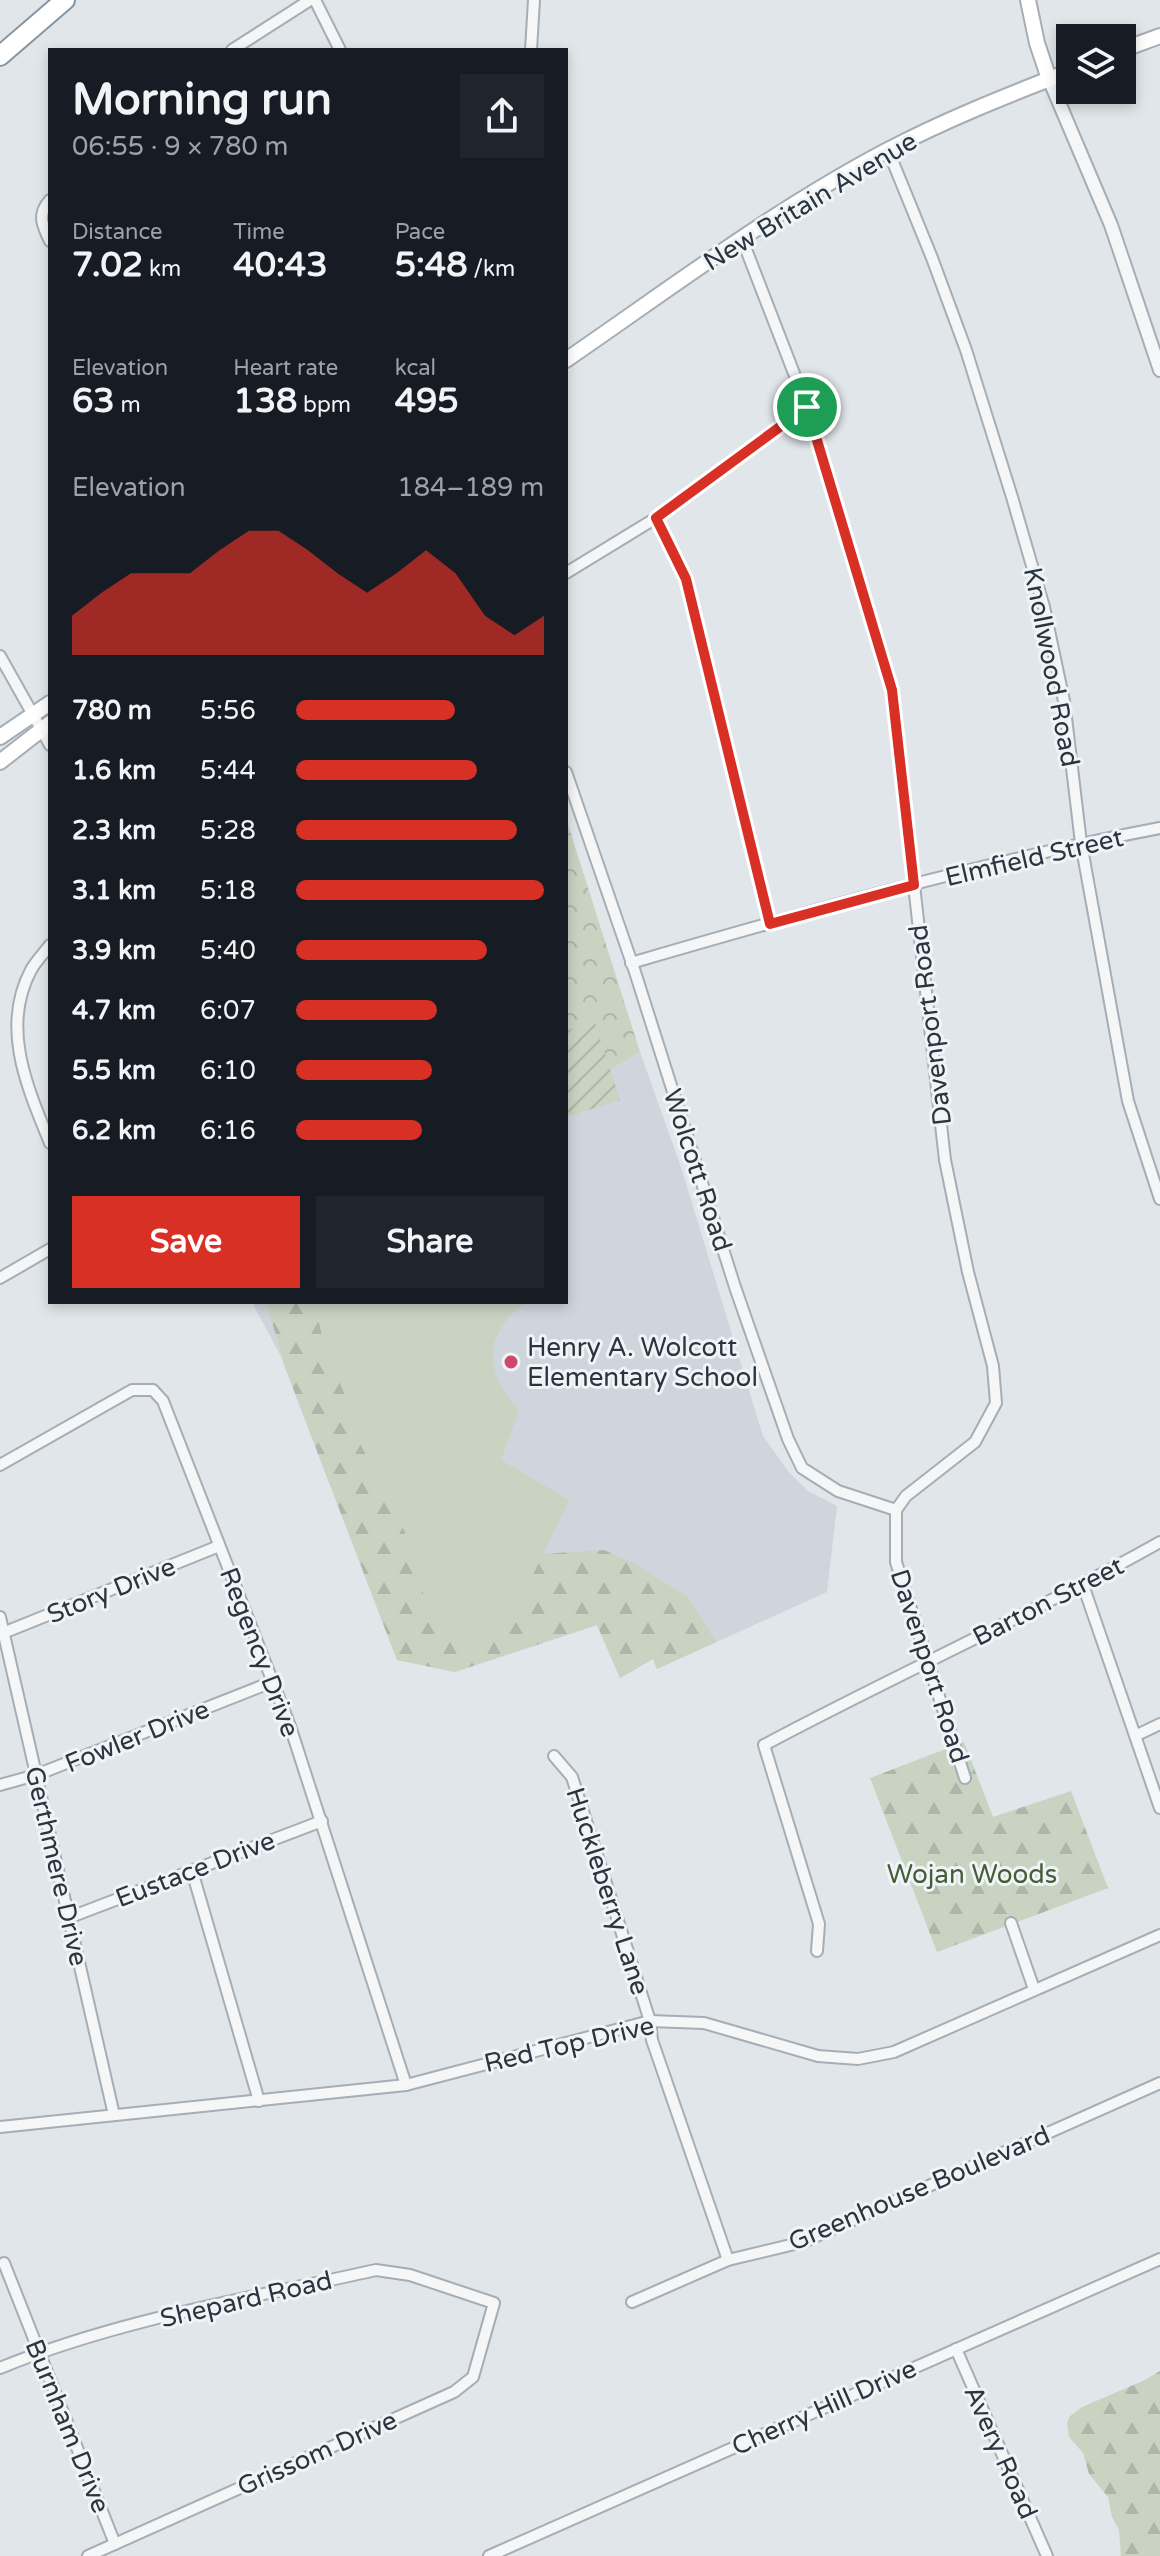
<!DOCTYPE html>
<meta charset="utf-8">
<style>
:root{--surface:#171b24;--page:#20242c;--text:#f1f3f6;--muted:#9ea1a6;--accent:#d93025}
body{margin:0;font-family:"Varela Round",sans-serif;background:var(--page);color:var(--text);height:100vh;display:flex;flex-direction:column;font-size:30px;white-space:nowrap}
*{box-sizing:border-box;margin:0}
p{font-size:26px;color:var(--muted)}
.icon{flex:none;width:44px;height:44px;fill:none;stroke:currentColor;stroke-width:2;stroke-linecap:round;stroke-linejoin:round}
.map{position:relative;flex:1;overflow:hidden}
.panel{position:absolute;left:48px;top:48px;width:520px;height:1256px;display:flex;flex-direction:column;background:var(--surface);border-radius:0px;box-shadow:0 4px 12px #0003}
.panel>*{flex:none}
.controls{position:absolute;left:1056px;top:24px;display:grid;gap:16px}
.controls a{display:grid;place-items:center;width:80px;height:80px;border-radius:0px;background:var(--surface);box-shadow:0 4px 12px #0003;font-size:40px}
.pin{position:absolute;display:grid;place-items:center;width:68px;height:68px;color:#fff;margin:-34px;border:4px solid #fff;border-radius:50%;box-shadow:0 2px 8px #0007}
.round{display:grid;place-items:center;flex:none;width:84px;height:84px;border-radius:0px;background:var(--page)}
.summary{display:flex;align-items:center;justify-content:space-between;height:136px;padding:0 24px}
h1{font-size:44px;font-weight:800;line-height:60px}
.figures{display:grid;grid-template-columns:repeat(3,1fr);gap:12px;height:136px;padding:8px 24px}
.figures div{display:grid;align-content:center}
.figures b{font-size:34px;font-weight:800}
.figures small{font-size:22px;font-weight:400}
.figures p{font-size:22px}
.chart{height:224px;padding:16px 24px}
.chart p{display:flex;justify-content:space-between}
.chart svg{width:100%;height:144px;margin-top:8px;fill:var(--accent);opacity:.7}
.cta{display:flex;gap:16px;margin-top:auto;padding:16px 24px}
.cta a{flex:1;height:92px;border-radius:0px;background:var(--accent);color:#fff;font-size:32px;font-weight:800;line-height:92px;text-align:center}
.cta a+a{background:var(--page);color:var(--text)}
ul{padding:0 24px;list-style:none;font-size:26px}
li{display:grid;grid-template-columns:128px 96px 1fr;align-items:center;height:60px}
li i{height:20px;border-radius:10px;background:var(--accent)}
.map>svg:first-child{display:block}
.built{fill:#cfd5dc}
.forest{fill:url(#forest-firs)}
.park{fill:url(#park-crowns)}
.garden{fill:url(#garden-furrows)}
.pitch{fill:#c9d3c2}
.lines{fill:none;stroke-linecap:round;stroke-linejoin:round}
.minor-casing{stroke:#a6adb4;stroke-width:14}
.tertiary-casing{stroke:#a6adb4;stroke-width:16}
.secondary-casing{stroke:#a6adb4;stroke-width:18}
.motorway-casing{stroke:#8895a0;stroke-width:22}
.minor{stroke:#f4f6f8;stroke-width:10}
.tertiary{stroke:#f4f6f8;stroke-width:12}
.secondary{stroke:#fff;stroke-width:14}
.motorway{stroke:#fff;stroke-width:18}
.route-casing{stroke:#fff;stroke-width:16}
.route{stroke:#d93025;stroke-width:10}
.poi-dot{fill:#ce476e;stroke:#f1f4f7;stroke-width:3}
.labels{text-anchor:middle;stroke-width:6;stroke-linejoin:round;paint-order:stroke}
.street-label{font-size:26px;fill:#293541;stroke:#f1f4f7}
.poi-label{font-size:26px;fill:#293541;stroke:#f1f4f7;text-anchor:start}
.park-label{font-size:26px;fill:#435d37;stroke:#f1f4f7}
</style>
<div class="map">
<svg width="1160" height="2556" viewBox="0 0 1160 2556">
<defs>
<pattern id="forest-firs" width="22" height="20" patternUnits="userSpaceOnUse" patternTransform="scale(2)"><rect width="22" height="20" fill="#c9d3c2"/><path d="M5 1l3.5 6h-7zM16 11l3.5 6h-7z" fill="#adb6a8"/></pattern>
<pattern id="park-crowns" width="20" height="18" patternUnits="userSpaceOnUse" patternTransform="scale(2)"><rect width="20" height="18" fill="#c9d3c2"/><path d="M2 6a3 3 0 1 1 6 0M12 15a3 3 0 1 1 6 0" fill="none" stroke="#adb6a8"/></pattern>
<pattern id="garden-furrows" width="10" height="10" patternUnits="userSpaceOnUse" patternTransform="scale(2)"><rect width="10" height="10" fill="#c9d3c2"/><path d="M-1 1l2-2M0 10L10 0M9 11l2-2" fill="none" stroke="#adb6a8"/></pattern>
</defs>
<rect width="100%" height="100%" fill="#e1e6ea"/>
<polygon class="built" points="640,1052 681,1167 763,1436 788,1471 808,1491 837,1506 827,1592 657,1669 653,1659 620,1678 597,1625 455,1672 397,1660 281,1357 252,1302 566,1302 566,1097"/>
<g class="forest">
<polygon points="266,1302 328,1302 327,1311 319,1322 330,1340 333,1365 353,1415 357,1437 405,1532 421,1589 457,1640 473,1653 543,1554 604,1550 637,1565 688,1597 716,1642 657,1669 653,1659 620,1678 597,1625 455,1672 397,1660 286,1370"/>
<polygon points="964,1742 993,1817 1071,1791 1108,1888 937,1952 870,1778"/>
<polygon points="1160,2371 1160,2556 1121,2556 1119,2530 1112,2517 1108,2497 1089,2474 1083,2453 1069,2437 1067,2423 1070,2416 1082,2407 1145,2380"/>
</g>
<polygon class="park" points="566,818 640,1052 566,1097"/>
<polygon class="garden" points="594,1020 620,1100 566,1117 566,1031"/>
<path class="pitch" d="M328,1302h201c-14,6 -19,12 -27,25 -20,29 -4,60 17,83l-18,50 68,40 -48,100 -47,54 -17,-14 -8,3 -28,-54 -16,-57 -48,-95 -4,-22 -20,-50 -3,-25 -8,-4 -3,-14 8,-11z"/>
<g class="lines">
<defs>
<g id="minor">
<polyline points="315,0 340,50"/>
<polyline points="232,50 310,0"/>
<polyline points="531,50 534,0"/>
<polyline points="888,150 932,258 966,350 1012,497 1044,607 1064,701 1081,843 1128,1101 1160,1199"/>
<path d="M50,200c-13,14 -8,25 0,41"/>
<polyline points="742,239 807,407 892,690 945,1160 968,1272 993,1366 996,1403 975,1442 906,1496 896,1510 896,1562 965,1778"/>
<polyline points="656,518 686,579 770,924"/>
<polyline points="566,573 656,518 807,407"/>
<polyline points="0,656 50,745"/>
<polyline points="566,772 635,972 735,1287 788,1439 802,1468 838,1491 896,1510"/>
<path d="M50,945c-6,8 -14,16 -19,25 -31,58 -3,119 19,173"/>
<path d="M631,963c175,-51 351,-101 529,-135"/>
<polyline points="0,1278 50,1249"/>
<polyline points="0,1465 132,1390 153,1390 163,1401 290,1726 406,2085"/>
<polyline points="1083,1585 1160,1808"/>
<polyline points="0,1617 114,2115"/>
<polyline points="3,1633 219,1546"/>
<polyline points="1137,1735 1160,1724"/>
<polyline points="554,1756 572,1777 650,2021 652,2040 728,2260"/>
<polyline points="0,1785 36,1775 272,1682"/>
<polyline points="192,1871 259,2101"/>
<polyline points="68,1918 322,1821"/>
<polyline points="1011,1923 1034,1989"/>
<path d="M817,1951l2,-27 -55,-179c131,-70 266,-130 396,-203"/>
<polyline points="0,2127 406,2085 650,2021 704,2023 818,2056 858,2059 894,2052 1160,1935"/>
<polyline points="4,2263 115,2544"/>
<polyline points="632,2302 728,2260 803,2242 1160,2083"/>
<polyline points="956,2349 1047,2556"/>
<path d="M0,2368c120,-49 251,-70 376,-98l34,5 84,28 -21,74 -19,15 -366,164"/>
<polyline points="489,2556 1160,2259"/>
</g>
<polyline id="tertiary" points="1049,79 1111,225 1160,370"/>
<g id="secondary">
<polyline points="1028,0 1037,43 1049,79"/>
<polyline points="1122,50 1160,36"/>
<path d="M566,360c105,-72 208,-150 320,-209 59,-31 122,-56 184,-80"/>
<polyline points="0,737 50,703"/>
<polyline points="0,762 50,723"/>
</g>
<polyline id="motorway" points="0,56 65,0"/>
</defs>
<use href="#minor" class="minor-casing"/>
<use href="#tertiary" class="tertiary-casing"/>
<use href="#secondary" class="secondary-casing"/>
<use href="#motorway" class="motorway-casing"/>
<use href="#minor" class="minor"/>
<use href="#tertiary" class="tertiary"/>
<use href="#secondary" class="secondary"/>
<use href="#motorway" class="motorway"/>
</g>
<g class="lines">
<defs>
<polygon id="route" points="807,407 892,690 914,885 770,924 686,579 656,518"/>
</defs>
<use href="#route" class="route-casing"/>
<use href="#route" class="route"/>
</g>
<circle class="poi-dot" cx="511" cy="1362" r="8"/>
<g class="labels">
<g class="street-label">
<text transform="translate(810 201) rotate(-31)" y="9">New Britain Avenue</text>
<text transform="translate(1052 667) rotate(79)" y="9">Knollwood Road</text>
<text transform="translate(1034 857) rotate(-13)" y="9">Elmfield Street</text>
<text transform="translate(930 1025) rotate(-97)" y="9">Davenport Road</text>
<text transform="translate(698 1170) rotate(72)" y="9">Wolcott Road</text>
<text transform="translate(111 1590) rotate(-22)" y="9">Story Drive</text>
<text transform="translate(1048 1601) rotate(-27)" y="9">Barton Street</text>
<text transform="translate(260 1652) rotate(69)" y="9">Regency Drive</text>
<text transform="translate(930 1666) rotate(72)" y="9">Davenport Road</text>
<text transform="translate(137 1736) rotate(-22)" y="9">Fowler Drive</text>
<text transform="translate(57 1866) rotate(77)" y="9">Gerthmere Drive</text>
<text transform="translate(195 1869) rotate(-21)" y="9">Eustace Drive</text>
<text transform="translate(608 1891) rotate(72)" y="9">Huckleberry Lane</text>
<text transform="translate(569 2044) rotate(-13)" y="9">Red Top Drive</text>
<text transform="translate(919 2188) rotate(-23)" y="9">Greenhouse Boulevard</text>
<text transform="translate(246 2299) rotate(-13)" y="9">Shepard Road</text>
<text transform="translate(824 2407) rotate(-24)" y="9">Cherry Hill Drive</text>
<text transform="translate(68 2426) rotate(68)" y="9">Burnham Drive</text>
<text transform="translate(1001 2452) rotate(66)" y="9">Avery Road</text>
<text transform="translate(317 2453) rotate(-24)" y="9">Grissom Drive</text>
</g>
<g class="poi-label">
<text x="527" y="1356">Henry A. Wolcott<tspan x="527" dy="30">Elementary School</tspan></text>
</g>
<g class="park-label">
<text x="972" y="1883">Wojan Woods</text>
</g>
</g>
</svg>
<div class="controls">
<a><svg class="icon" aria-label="layers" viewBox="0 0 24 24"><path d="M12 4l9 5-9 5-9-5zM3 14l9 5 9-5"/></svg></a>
</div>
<div class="pin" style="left:807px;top:407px;background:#1e9e55"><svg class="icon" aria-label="arrive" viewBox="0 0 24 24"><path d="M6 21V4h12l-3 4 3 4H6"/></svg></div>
<section class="panel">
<div class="summary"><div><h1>Morning run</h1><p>06:55 · 9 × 780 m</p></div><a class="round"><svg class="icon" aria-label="share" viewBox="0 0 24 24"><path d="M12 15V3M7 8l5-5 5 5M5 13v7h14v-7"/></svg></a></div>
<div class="figures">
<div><p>Distance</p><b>7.02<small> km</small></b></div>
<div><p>Time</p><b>40:43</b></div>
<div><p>Pace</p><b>5:48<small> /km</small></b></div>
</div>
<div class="figures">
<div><p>Elevation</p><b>63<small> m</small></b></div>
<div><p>Heart rate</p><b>138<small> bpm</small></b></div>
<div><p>kcal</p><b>495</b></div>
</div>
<div class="chart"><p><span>Elevation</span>184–189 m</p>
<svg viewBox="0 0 160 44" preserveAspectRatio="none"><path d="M0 44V32L10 25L20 19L30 19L40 19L50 12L60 6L70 6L80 12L90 19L100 25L110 19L120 12L130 19L140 32L150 38L160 32V44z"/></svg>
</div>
<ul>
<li><b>780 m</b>5:56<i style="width:64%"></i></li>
<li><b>1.6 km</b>5:44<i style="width:73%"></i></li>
<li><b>2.3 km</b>5:28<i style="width:89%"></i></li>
<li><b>3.1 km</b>5:18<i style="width:100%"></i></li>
<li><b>3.9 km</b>5:40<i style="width:77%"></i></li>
<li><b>4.7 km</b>6:07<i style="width:57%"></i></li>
<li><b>5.5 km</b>6:10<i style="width:55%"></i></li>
<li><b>6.2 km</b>6:16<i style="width:51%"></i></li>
</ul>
<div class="cta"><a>Save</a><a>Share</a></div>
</section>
</div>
